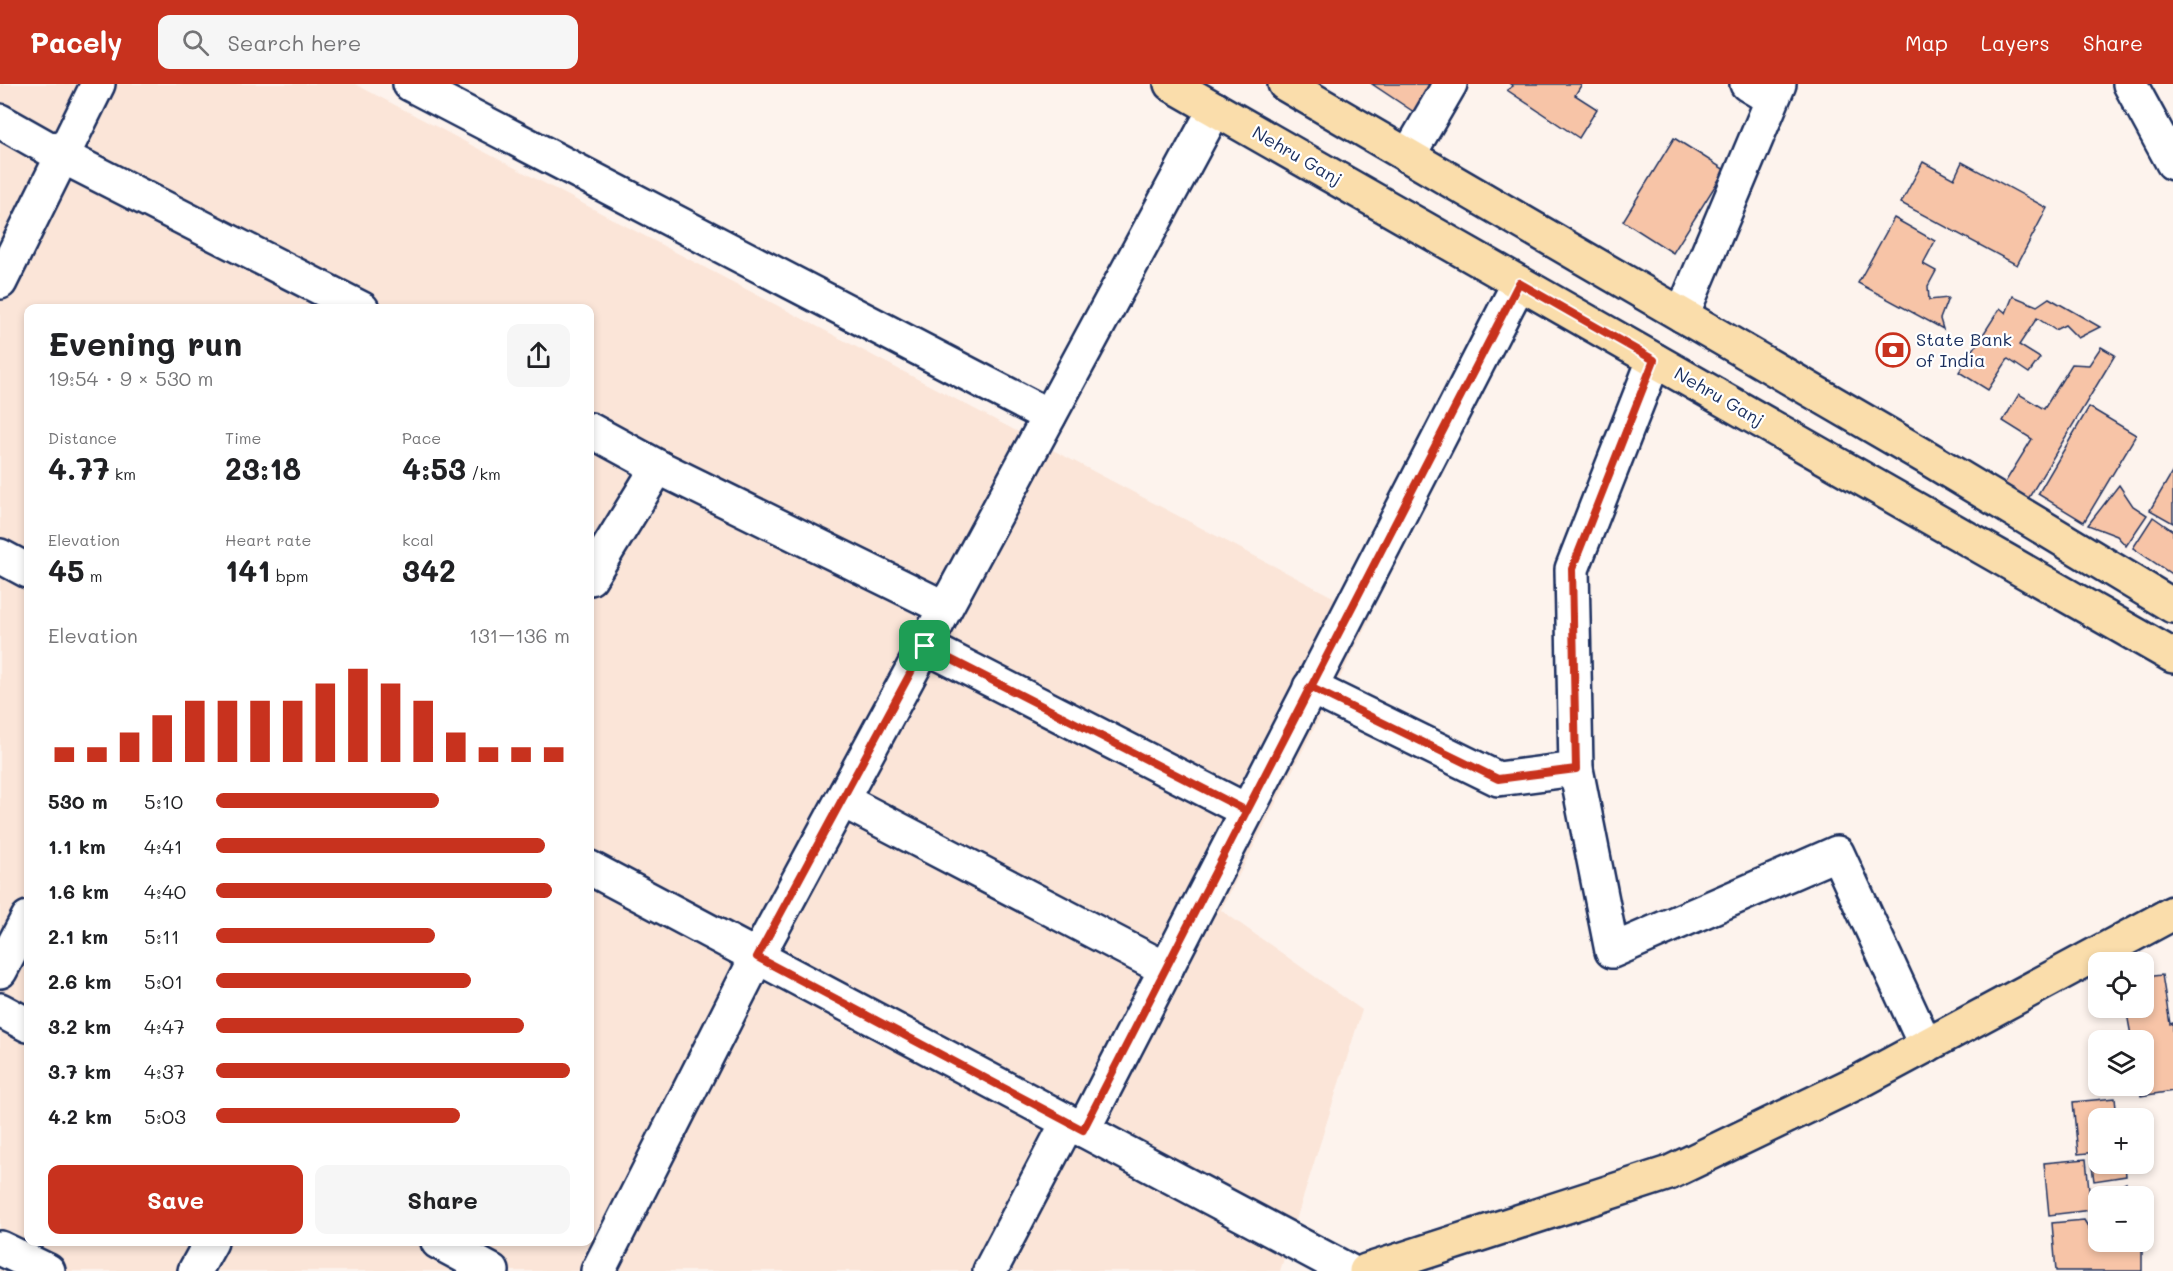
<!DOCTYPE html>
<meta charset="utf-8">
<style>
:root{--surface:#fff;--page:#f6f6f6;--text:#202124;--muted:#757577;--accent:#c8321e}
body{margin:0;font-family:Mali,sans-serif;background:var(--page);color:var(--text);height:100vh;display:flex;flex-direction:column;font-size:22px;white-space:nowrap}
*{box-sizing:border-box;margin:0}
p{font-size:20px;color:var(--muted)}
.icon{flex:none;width:33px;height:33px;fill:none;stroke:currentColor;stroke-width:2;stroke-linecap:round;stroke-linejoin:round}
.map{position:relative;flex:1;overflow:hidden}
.sheet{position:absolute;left:24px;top:220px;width:570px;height:942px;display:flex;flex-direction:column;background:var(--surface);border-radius:12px;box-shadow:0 3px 9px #0003}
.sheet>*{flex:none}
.buttons{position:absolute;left:2088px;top:868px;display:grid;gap:12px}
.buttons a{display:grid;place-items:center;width:66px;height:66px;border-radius:12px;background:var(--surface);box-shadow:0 3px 9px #0003;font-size:30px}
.pin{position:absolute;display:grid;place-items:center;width:51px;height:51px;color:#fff;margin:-26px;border-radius:12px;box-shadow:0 3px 9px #0006}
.round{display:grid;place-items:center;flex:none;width:63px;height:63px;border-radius:12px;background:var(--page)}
.summary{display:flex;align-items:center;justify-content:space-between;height:102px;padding:0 24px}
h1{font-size:33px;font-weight:700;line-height:45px}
.metrics{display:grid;grid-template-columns:repeat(3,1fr);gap:9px;height:102px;padding:6px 24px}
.metrics div{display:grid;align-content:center}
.metrics b{font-size:30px;font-weight:700}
.metrics small{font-size:16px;font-weight:400}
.metrics p{font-size:16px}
.chart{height:168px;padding:12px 24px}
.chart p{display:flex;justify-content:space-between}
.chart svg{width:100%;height:108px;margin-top:6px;stroke:var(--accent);stroke-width:6}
.cta{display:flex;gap:12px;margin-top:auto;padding:12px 24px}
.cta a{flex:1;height:69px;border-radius:12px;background:var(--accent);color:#fff;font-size:24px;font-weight:700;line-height:69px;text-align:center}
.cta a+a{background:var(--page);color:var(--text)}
ul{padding:0 24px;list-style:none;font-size:20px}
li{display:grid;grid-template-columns:96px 72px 1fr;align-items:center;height:45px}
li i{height:15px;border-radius:8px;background:var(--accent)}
header{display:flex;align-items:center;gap:36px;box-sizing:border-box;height:84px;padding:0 30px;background:var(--accent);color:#fff}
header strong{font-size:28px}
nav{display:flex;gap:33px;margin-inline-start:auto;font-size:21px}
.search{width:420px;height:54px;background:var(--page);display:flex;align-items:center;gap:15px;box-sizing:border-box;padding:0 21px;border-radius:12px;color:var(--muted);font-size:22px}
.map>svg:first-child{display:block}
.built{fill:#fbe5d8;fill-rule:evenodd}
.building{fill:#f7c4a7;stroke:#1b2f5e;stroke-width:1.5}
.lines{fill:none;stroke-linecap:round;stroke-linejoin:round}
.street-casing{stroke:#1b2f5e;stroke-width:38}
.primary-casing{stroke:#1b2f5e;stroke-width:38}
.street{stroke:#fff;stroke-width:33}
.primary{stroke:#faddab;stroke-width:33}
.route-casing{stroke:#fff;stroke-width:12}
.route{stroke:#c8321e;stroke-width:8}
.labels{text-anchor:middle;stroke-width:4.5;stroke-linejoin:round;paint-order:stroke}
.street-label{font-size:18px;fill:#1b2f5e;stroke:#fff}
.poi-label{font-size:18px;fill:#1b2f5e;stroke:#fff;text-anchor:start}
</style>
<header>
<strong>Pacely</strong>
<div class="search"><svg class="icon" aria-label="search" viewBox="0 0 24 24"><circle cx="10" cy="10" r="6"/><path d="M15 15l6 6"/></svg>Search here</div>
<nav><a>Map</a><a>Layers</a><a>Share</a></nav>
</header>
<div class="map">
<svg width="2173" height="1187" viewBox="0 0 2173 1187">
<rect width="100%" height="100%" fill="#fdf3ed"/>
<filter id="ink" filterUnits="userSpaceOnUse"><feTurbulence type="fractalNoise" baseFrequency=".0167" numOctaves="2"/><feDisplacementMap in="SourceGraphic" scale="12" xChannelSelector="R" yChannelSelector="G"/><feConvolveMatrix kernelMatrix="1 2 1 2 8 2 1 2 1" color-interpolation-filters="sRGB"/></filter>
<g filter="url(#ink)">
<path class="built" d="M0,0h355l1016,533 -150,293 141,100 -82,261h-1280zM28,225h562v933h-562z"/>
<g class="building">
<polygon points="1372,0 1432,0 1414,28"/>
<polygon points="1510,0 1582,0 1575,11 1597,25 1579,54 1507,6 1513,2"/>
<polygon points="1674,54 1725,86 1673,169 1623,137"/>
<polygon points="1923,78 1954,95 1962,78 2047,124 2017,181 1901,119"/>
<polygon points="1894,134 1935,157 1923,180 1936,187 1928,202 1929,216 1948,214 1940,235 1943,245 1858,199"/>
<polygon points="2013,212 2037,222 2049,214 2100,243 2078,254 2065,241 2055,246 2037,234 2019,261 2040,274 2029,289 2008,275 1988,306 1959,288 2000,224 2006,229"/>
<polygon points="2101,263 2115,271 2025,420 2001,405 2032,355 2003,337 2019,310 2044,325 2072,280 2089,281"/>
<polygon points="2089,323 2136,351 2084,438 2038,410"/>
<polygon points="2173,387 2173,439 2150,426"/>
<polygon points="2119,401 2133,422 2147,431 2126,462 2117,452 2088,441"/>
<polygon points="2153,433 2173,447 2173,491 2133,464"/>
<polygon points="2162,891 2170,940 2173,939 2173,1007 2141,1012 2139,1002 2144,1002 2144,957 2132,957 2126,924 2144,924 2144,893"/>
<polygon points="2115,1014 2117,1035 2098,1035 2098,1068 2078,1070 2073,1018"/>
<polygon points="2098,1074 2098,1080 2125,1080 2126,1092 2094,1097 2091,1075"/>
<polygon points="2086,1075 2091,1126 2049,1131 2044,1079"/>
<polygon points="2126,1099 2128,1113 2098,1113 2097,1143 2093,1108 2113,1106"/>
<polygon points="2084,1136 2093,1151 2098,1151 2098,1158 2142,1158 2142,1187 2056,1187 2052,1139"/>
</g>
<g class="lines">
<defs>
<g id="street">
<polyline points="410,0 1049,332"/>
<polyline points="1747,0 1772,15"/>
<polyline points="2130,0 2173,79"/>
<polyline points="0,37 62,72 362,225"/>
<polyline points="1408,72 1450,0"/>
<polyline points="0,198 98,0"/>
<polyline points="1682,231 1779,0"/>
<polyline points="1654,276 1572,485 1576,685 1612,867 1837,769 1926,962"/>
<polyline points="590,346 658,383 945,524"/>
<polyline points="0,472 28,487"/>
<polyline points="590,494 658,383"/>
<polyline points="925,562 1247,727"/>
<polyline points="1310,603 1498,695 1576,685"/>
<polyline points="842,716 1166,885"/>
<polyline points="590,784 1349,1187"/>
<polyline points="0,887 28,834"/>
<polyline points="0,926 28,941"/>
<polyline points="1083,1046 1519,199"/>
<polyline points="438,1158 492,1187"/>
<polyline points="0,1164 48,1187"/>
<polyline points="195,1187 211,1158"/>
<polyline points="598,1187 757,873 1215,25"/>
<polyline points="990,1187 1068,1038"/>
</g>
<g id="primary">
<polyline points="1171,0 2173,572"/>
<polyline points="1285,0 1926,373 2173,522"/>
<polyline points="1366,1187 1669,1089 1864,995 2173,829"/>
</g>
</defs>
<use href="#street" class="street-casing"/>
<use href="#primary" class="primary-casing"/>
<use href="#street" class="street"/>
<use href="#primary" class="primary"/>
</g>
</g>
<g class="lines" filter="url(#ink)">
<defs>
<polyline id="route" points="925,562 757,873 1083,1046 1310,603 1498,695 1576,685 1572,485 1654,276 1519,199 1279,665 1247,727 925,562"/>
</defs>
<use href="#route" class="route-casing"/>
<use href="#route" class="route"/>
</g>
<defs>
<symbol id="bank-ring" viewBox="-11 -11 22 22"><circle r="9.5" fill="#fff" stroke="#c8321e" stroke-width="1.5"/><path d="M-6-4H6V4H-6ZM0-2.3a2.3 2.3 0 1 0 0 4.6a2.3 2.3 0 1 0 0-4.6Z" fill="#c8321e"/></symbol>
</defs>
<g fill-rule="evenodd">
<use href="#bank-ring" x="1874" y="247" width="38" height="38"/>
</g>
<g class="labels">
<g class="street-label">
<text transform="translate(1297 72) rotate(30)" y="6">Nehru Ganj</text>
<text transform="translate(1719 313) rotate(30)" y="6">Nehru Ganj</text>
</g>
<g class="poi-label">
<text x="1916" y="262">State Bank<tspan x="1916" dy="21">of India</tspan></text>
</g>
</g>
</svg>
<div class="buttons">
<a><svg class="icon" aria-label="locate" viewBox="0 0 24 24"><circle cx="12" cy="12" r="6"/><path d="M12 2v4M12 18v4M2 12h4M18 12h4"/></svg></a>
<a><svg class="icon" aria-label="layers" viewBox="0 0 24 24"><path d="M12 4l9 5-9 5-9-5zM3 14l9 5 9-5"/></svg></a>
<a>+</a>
<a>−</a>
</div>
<div class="pin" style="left:925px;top:562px;background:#1e9e55"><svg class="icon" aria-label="arrive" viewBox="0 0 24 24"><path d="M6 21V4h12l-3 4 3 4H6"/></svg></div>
<section class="sheet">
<div class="summary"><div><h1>Evening run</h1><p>19:54 · 9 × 530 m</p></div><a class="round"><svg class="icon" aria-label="share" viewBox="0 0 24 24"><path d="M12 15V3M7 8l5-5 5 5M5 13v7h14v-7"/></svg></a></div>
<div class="metrics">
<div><p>Distance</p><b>4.77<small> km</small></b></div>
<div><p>Time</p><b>23:18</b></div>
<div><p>Pace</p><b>4:53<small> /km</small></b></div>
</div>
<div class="metrics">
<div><p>Elevation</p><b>45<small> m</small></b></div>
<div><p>Heart rate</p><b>141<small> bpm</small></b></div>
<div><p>kcal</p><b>342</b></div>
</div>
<div class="chart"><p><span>Elevation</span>131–136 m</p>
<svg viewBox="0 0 160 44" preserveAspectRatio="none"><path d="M5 44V38M15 44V38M25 44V32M35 44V25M45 44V19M55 44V19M65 44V19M75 44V19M85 44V12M95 44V6M105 44V12M115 44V19M125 44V32M135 44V38M145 44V38M155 44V38"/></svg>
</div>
<ul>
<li><b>530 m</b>5:10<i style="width:63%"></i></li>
<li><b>1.1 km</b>4:41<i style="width:93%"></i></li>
<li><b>1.6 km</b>4:40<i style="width:95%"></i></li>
<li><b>2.1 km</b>5:11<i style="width:62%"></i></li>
<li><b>2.6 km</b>5:01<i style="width:72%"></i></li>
<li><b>3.2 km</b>4:47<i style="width:87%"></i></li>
<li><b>3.7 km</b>4:37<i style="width:100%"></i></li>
<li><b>4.2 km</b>5:03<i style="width:69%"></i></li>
</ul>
<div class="cta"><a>Save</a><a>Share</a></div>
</section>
</div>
